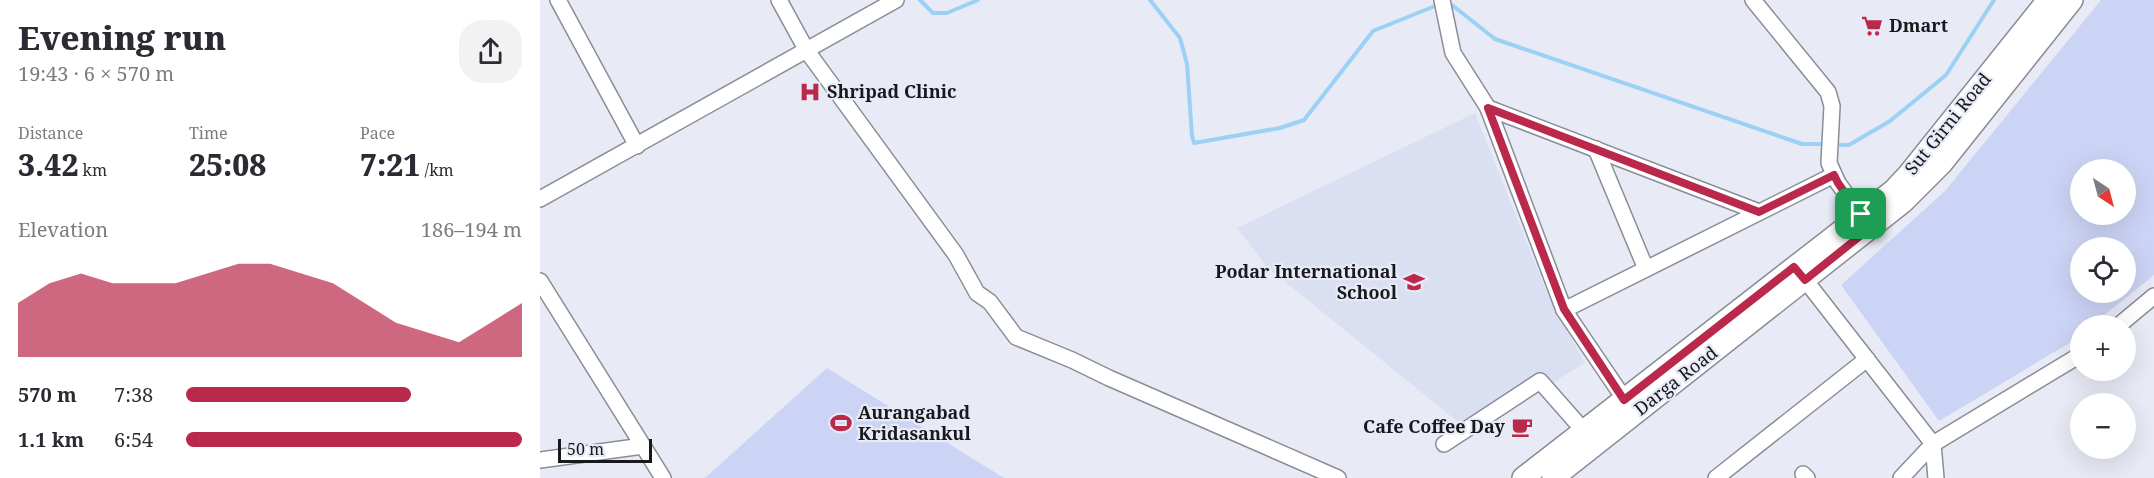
<!DOCTYPE html>
<meta charset="utf-8">
<style>
:root{--surface:#fff;--page:#f2f2f3;--text:#2b2b33;--muted:#7c7c81;--accent:#ba294c}
body{margin:0;font-family:"Noto Serif",serif;background:var(--page);color:var(--text);height:100vh;display:flex;flex-direction:column;font-size:22px;white-space:nowrap}
*{box-sizing:border-box;margin:0}
p{font-size:20px;color:var(--muted)}
.icon{flex:none;width:33px;height:33px;fill:none;stroke:currentColor;stroke-width:2;stroke-linecap:round;stroke-linejoin:round}
.map{position:relative;flex:1;overflow:hidden}
.side{display:flex;flex-direction:column;background:var(--surface);width:540px}
.side>*{flex:none}
.needle{width:39px;rotate:144deg}
.buttons{position:absolute;left:1530px;top:159px;display:grid;gap:12px}
.buttons a{display:grid;place-items:center;width:66px;height:66px;border-radius:50%;background:var(--surface);box-shadow:0 6px 24px #0002;font-size:30px}
.scale{position:absolute;left:18px;bottom:15px;width:94px;box-sizing:border-box;padding-left:6px;border:3px solid #18191d;border-top:0;font-size:16px;line-height:21px;white-space:nowrap;color:#18191d;-webkit-text-stroke:4px #e8ebf6;paint-order:stroke}
.pin{position:absolute;display:grid;place-items:center;width:51px;height:51px;color:#fff;margin:-26px;border-radius:12px;box-shadow:0 3px 9px #0006}
.round{display:grid;place-items:center;flex:none;width:63px;height:63px;border-radius:24px;background:var(--page)}
.summary{display:flex;align-items:center;justify-content:space-between;height:102px;padding:0 18px}
h1{font-size:33px;font-weight:800;line-height:45px}
.metrics{display:grid;grid-template-columns:repeat(3,1fr);gap:9px;height:102px;padding:6px 18px}
.metrics div{display:grid;align-content:center}
.metrics b{font-size:30px;font-weight:800}
.metrics small{font-size:16px;font-weight:400}
.metrics p{font-size:16px}
.chart{height:168px;padding:12px 18px}
.chart p{display:flex;justify-content:space-between}
.chart svg{width:100%;height:108px;margin-top:6px;fill:var(--accent);opacity:.7}
ul{padding:0 18px;list-style:none;font-size:20px}
li{display:grid;grid-template-columns:96px 72px 1fr;align-items:center;height:45px}
li i{height:15px;border-radius:8px;background:var(--accent)}
main{display:flex;flex:1;min-height:0}
.map>svg:first-child{display:block}
.built{fill:#dadff1}
.green{fill:#ccd4f5;fill-rule:evenodd}
.lines{fill:none;stroke-linecap:round;stroke-linejoin:round}
.stream{stroke:#9cd0f5;stroke-width:4}
.minor-casing{stroke:#8a8d97;stroke-width:18}
.secondary-casing{stroke:#8a8d97;stroke-width:24}
.minor{stroke:#fff;stroke-width:15}
.secondary{stroke:#fff;stroke-width:21}
.route-casing{stroke:#fff;stroke-width:12}
.route{stroke:#ba294c;stroke-width:8}
.labels{text-anchor:middle;stroke-width:4.5;stroke-linejoin:round;paint-order:stroke}
.poi-label{font-size:18px;font-weight:bold;fill:#18191d;stroke:#e8ebf6;text-anchor:start}
.street-label{font-size:18px;fill:#18191d;stroke:#e8ebf6}
</style>
<main>
<section class="side">
<div class="summary"><div><h1>Evening run</h1><p>19:43 · 6 × 570 m</p></div><a class="round"><svg class="icon" aria-label="share" viewBox="0 0 24 24"><path d="M12 15V3M7 8l5-5 5 5M5 13v7h14v-7"/></svg></a></div>
<div class="metrics">
<div><p>Distance</p><b>3.42<small> km</small></b></div>
<div><p>Time</p><b>25:08</b></div>
<div><p>Pace</p><b>7:21<small> /km</small></b></div>
</div>
<div class="chart"><p><span>Elevation</span>186–194 m</p>
<svg viewBox="0 0 160 44" preserveAspectRatio="none"><path d="M0 44V22L10 14L20 10L30 14L40 14L50 14L60 10L70 6L80 6L90 10L100 14L110 22L120 30L130 34L140 38L150 30L160 22V44z"/></svg>
</div>
<ul>
<li><b>570 m</b>7:38<i style="width:67%"></i></li>
<li><b>1.1 km</b>6:54<i style="width:100%"></i></li>
</ul>
</section>
<div class="map">
<svg width="1614" height="478" viewBox="0 0 1614 478">
<rect width="100%" height="100%" fill="#e8ebf6"/>
<polygon class="built" points="935,113 1009,298 1045,363 991,396 923,426 727,267 697,228"/>
<g class="green">
<path d="M1561,0h53v275l-62,50 -12,1v9l-4,4 -137,82 -98,-136 104,-94zM1540,170h46v44h-46zM1540,248h46v44h-46z"/>
<polygon points="287,368 464,478 165,478"/>
</g>
<g class="lines">
<g class="stream">
<polyline points="380,0 393,13 407,13 438,0"/>
<polyline points="610,0 640,38 647,64 652,136 654,143 740,128 764,120 833,31 900,4"/>
<polyline points="907,4 912,5 955,39 1262,144 1287,144"/>
<polyline points="1295,145 1309,145 1350,121 1406,75 1454,0"/>
</g>
<defs>
<g id="minor">
<polyline points="18,0 97,146"/>
<polyline points="239,0 267,51 416,255 437,293 450,302 476,337 532,360 569,378 798,478"/>
<polyline points="902,0 913,53 948,108 1024,310 1085,400"/>
<polyline points="1213,0 1288,92 1292,106 1289,163 1298,183 1327,223"/>
<polyline points="948,108 1219,212"/>
<polyline points="1056,149 1106,269"/>
<polyline points="0,199 356,0"/>
<polyline points="1259,272 1393,444 1396,478"/>
<polyline points="0,281 123,478"/>
<polyline points="1024,310 1294,175"/>
<polyline points="1578,326 1614,296"/>
<polyline points="904,444 1000,381 1044,431"/>
<polyline points="0,460 103,446"/>
<polyline points="1263,474 1267,478"/>
<polyline points="1176,478 1327,359"/>
<polyline points="1361,478 1393,444 1540,355"/>
</g>
<g id="secondary">
<polyline points="983,478 1354,190 1368,175 1508,0"/>
<polyline points="1013,478 1363,202 1402,163 1532,0"/>
</g>
</defs>
<use href="#minor" class="minor-casing"/>
<use href="#secondary" class="secondary-casing"/>
<use href="#minor" class="minor"/>
<use href="#secondary" class="secondary"/>
</g>
<g class="lines">
<defs>
<polygon id="route" points="948,108 1219,212 1294,175 1298,183 1330,228 1265,280 1254,267 1084,400 1024,309"/>
</defs>
<use href="#route" class="route-casing"/>
<use href="#route" class="route"/>
</g>
<defs>
<symbol id="supermarket-bare" viewBox="-9 -9 18 18"><path d="M-6-5.5h2.5l.6 2H6L4.5 2H-2.5L-4.4-4H-6ZM-1.5 3.2a1.3 1.3 0 1 0 .1 0ZM3 3.2a1.3 1.3 0 1 0 .1 0Z" fill="#ba294c" stroke="#e8ebf6" stroke-width="2.5" paint-order="stroke"/></symbol>
<symbol id="hospital-bare" viewBox="-9 -9 18 18"><path d="M-5-5h3v3.5h4V-5h3V5h-3V1.5h-4V5h-3Z" fill="#ba294c" stroke="#e8ebf6" stroke-width="2.5" paint-order="stroke"/></symbol>
<symbol id="school-bare" viewBox="-9 -9 18 18"><path d="M0-5L7-2L0 1L-7-2ZM-4 1L0 2.5L4 1V4Q0 6-4 4Z" fill="#ba294c" stroke="#e8ebf6" stroke-width="2.5" paint-order="stroke"/></symbol>
<symbol id="stadium-bare" viewBox="-9 -9 18 18"><path d="M0-5a6.5 5 0 1 0 0 10a6.5 5 0 1 0 0-10ZM-3.5-1.8h7v3.6h-7Z" fill="#ba294c" stroke="#e8ebf6" stroke-width="2.5" paint-order="stroke"/></symbol>
<symbol id="cafe-bare" viewBox="-9 -9 18 18"><path d="M-5.5-4.5H6V0H3Q3 3.5 0 3.5H-2.5Q-5.5 3.5-5.5 0ZM3-3.2v2h1.7v-2ZM-6 4.5H4V6H-6Z" fill="#ba294c" stroke="#e8ebf6" stroke-width="2.5" paint-order="stroke"/></symbol>
</defs>
<g fill-rule="evenodd">
<use href="#supermarket-bare" x="1317" y="11" width="30" height="30"/>
<use href="#hospital-bare" x="255" y="77" width="30" height="30"/>
<use href="#school-bare" x="859" y="267" width="30" height="30"/>
<use href="#stadium-bare" x="286" y="408" width="30" height="30"/>
<use href="#cafe-bare" x="967" y="412" width="30" height="30"/>
</g>
<g class="labels">
<g class="poi-label">
<text x="1349" y="32">Dmart</text>
<text x="287" y="98">Shripad Clinic</text>
<text x="857" y="278" text-anchor="end">Podar International<tspan x="857" dy="21">School</tspan></text>
<text x="318" y="419">Aurangabad<tspan x="318" dy="21">Kridasankul</tspan></text>
<text x="965" y="433" text-anchor="end">Cafe Coffee Day</text>
</g>
<g class="street-label">
<text transform="translate(1408 124) rotate(-51)" y="6">Sut Girni Road</text>
<text transform="translate(1136 381) rotate(-38)" y="6">Darga Road</text>
</g>
</g>
</svg>
<div class="buttons">
<a><svg class="needle" viewBox="-14 -14 28 28"><path d="M0-13l5 13h-10z" fill="#e53935"/><path d="M0 13l5-13h-10z" fill="#7c7c81"/></svg></a>
<a><svg class="icon" aria-label="locate" viewBox="0 0 24 24"><circle cx="12" cy="12" r="6"/><path d="M12 2v4M12 18v4M2 12h4M18 12h4"/></svg></a>
<a>+</a>
<a>−</a>
</div>
<div class="scale">50 m</div>
<div class="pin" style="left:1321px;top:214px;background:#1e9e55"><svg class="icon" aria-label="arrive" viewBox="0 0 24 24"><path d="M6 21V4h12l-3 4 3 4H6"/></svg></div>
</div>
</main>
